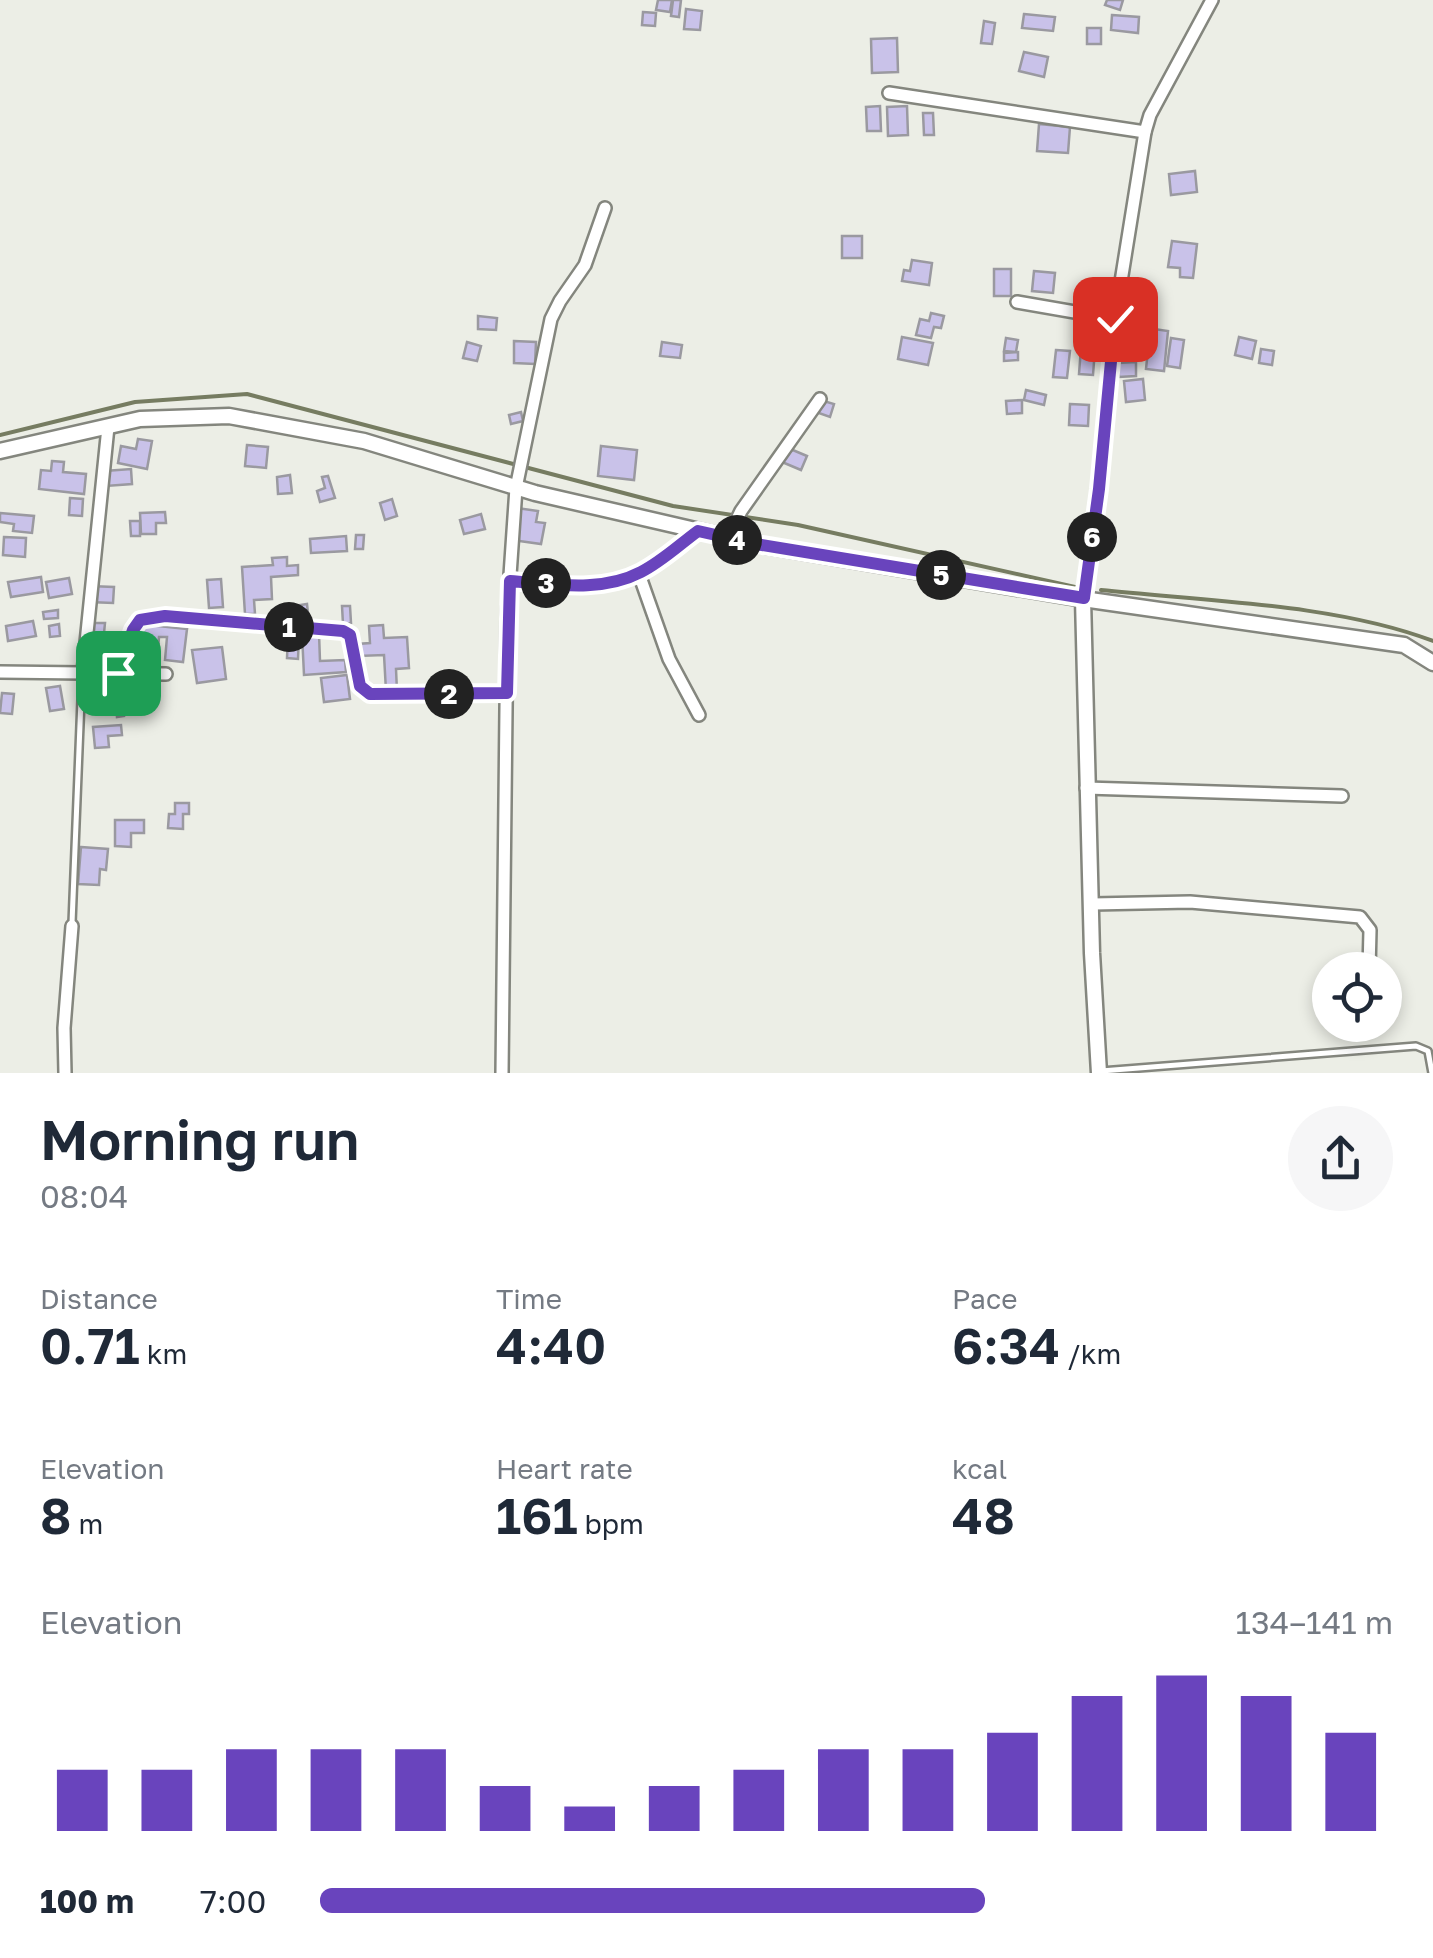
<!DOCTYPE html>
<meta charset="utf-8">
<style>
:root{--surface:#fff;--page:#f6f6f7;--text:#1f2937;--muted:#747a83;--accent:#6944bd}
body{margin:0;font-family:"Golos Text",sans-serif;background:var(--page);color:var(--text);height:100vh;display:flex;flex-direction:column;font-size:38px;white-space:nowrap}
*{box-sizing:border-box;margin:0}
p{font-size:32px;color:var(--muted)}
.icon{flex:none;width:55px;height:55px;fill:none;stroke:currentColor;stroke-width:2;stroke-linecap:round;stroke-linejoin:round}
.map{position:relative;height:1073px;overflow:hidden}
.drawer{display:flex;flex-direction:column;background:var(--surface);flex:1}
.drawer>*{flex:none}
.controls{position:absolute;left:1312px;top:952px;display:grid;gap:20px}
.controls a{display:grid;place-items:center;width:90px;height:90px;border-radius:50%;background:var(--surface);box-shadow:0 5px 15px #0003;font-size:50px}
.pin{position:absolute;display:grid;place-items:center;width:85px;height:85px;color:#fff;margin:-42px;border-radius:20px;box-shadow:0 5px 15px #0006}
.km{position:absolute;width:50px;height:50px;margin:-25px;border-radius:50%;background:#222;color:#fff;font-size:28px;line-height:50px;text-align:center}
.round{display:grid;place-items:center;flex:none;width:105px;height:105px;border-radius:52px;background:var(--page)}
.summary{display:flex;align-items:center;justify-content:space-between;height:170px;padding:0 40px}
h1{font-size:55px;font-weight:600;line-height:75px}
.figures{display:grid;grid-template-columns:repeat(3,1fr);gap:15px;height:170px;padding:10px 40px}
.figures div{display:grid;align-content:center}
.figures b{font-size:50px;font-weight:600}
.figures small{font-size:28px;font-weight:400}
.figures p{font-size:28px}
.chart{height:280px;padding:20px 40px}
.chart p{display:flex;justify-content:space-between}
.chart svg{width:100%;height:180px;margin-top:10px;stroke:var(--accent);stroke-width:6}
ul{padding:0 40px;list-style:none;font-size:32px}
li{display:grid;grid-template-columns:160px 120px 1fr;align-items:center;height:75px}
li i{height:25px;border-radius:12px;background:var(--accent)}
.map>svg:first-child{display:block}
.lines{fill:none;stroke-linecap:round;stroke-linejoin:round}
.stream{stroke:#767c61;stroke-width:4}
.building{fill:#c9c2e9;stroke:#9a99a0;stroke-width:2.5}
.service-casing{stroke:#84867e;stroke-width:10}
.minor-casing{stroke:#84867e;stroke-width:16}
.tertiary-casing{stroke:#84867e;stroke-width:19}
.service{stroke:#fff;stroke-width:5}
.minor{stroke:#fff;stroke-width:11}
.tertiary{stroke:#fff;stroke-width:14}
.route-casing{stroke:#fff;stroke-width:20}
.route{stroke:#6944bd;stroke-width:12}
</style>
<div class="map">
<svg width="1433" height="1073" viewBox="0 0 1433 1073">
<rect width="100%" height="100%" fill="#eceee6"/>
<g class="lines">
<g class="stream">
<polyline points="0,435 135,402 247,394 673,506 798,525 1075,587"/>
<path d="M1101,590c105,11 235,14 332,51"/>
</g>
</g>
<g class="building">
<polygon points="658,0 672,0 670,12 656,10"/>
<polygon points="673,0 681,0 679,17 671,16"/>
<polygon points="1107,0 1123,0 1120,10 1105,5"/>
<polygon points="686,9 702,11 700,30 684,29"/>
<polygon points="643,12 656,13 655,26 642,25"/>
<polygon points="1024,14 1055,17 1053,31 1022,28"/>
<polygon points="1112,15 1139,17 1138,33 1111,30"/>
<polygon points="984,21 995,23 992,44 981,43"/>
<rect x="1087" y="28" width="14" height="16"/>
<polygon points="897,38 898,72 872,73 871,39"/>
<polygon points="1024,52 1048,57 1044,77 1019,71"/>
<polygon points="880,106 881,131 867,131 866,107"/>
<polygon points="907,106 908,135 888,136 887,107"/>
<polygon points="923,113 933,113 934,135 924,135"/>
<polygon points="1039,124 1070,127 1068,153 1037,151"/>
<polygon points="1195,171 1197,192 1171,195 1169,174"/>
<rect x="842" y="236" width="20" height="22"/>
<polygon points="1172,241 1197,244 1193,278 1180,277 1180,268 1168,267"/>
<polygon points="912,260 932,263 929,285 902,281 904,270 910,271"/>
<rect x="994" y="269" width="17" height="27"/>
<polygon points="1034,271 1055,273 1053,293 1032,291"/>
<polygon points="931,313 944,316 941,328 934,327 931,338 916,335 920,319 929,321"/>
<polygon points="478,316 497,318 496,330 478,329"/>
<polygon points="1131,318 1148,320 1147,328 1168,331 1164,371 1146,369 1148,350 1129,348"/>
<polygon points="1117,335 1128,335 1127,360 1116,360"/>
<polygon points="902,337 933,343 928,365 898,359"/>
<polygon points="1239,337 1256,341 1252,359 1235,355"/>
<polygon points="1006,338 1018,340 1016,352 1004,351"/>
<polygon points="1171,338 1184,340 1180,368 1167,366"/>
<polygon points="514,341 536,342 535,364 514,363"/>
<polygon points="467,342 481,346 477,361 463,358"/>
<polygon points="662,342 682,345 680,358 660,356"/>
<polygon points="1081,348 1095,349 1093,375 1079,374"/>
<polygon points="1261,349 1274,351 1272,365 1259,363"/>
<polygon points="1056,350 1070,351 1067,378 1053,377"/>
<polygon points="1018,352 1018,360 1004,361 1004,353"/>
<polygon points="1136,362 1136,376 1119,377 1118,363"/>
<polygon points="1143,379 1145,400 1126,402 1124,381"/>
<polygon points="1026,390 1046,395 1044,405 1024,400"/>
<polygon points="817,399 834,404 830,417 813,411"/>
<polygon points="1022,400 1022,413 1007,414 1006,401"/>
<polygon points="1070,404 1089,405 1088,426 1069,425"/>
<polygon points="521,412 523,421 511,424 509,415"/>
<polygon points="138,439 152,441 147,469 118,463 121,446 136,449"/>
<polygon points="247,445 268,447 266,468 245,466"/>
<polygon points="601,446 637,450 634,480 598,476"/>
<polygon points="788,448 807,456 801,470 782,462"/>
<polygon points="52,461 64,462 63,472 86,474 84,494 39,489 41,470 51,471"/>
<polygon points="131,469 132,484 106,486 105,471"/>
<polygon points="290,475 292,493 278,494 277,477"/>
<polygon points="328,476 335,498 320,502 317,491 325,488 322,477"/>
<polygon points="70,498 83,499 82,516 69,515"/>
<polygon points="392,499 397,516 385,520 380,503"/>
<polygon points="517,508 538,511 536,522 545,523 541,544 512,540"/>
<polygon points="165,512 166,523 156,523 156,534 141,534 140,513"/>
<polygon points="0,513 34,516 32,533 13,531 14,524 0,522"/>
<polygon points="481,514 485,529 464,534 460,520"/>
<polygon points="130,521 140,521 140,536 131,536"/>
<polygon points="356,535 364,535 363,549 355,549"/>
<polygon points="346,536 347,551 311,553 310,539"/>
<polygon points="4,537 26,538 25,557 3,555"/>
<polygon points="287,557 287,566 298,565 298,575 271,577 272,599 254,600 255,614 245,614 242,567 273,565 272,558"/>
<polygon points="41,577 43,592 11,597 8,582"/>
<polygon points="69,578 72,594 49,598 46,582"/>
<polygon points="221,579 223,607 209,608 207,580"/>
<polygon points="89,586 114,587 113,603 89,602"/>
<polygon points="307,604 309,623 297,625 294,606"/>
<polygon points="342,606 350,606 351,623 343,624"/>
<polygon points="58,610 58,618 44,619 43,612"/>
<polygon points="33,621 36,636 8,641 6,626"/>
<polygon points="92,623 105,623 104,633 92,633"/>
<polygon points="59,624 60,636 50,637 49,626"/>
<polygon points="139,624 187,629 183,662 165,660 167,637 159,637 158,651 146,650 147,639 137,638"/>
<polygon points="383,625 384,638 407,637 409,668 396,669 397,691 386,691 384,655 358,656 357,644 370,643 369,626"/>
<polygon points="319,633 320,661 345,660 346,672 304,675 302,634"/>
<polygon points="288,635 299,636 298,659 287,658"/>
<polygon points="90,636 103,637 102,650 89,649"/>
<polygon points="222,647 226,679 197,683 192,650"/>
<rect x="98" y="654" width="18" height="14"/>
<polygon points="347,675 350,699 324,702 321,678"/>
<polygon points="60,686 64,709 50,711 46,688"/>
<polygon points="123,689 124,716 117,717 115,690"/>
<polygon points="2,693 14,694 12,714 0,713"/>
<polygon points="121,725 122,735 108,736 109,747 95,748 93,727"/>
<polygon points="175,803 189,803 189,814 183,814 183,829 168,828 169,814 175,814"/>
<polygon points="115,820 144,820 144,833 131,833 131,847 115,846"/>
<polygon points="81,847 108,849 106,870 100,869 99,885 78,884"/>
</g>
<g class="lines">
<defs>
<g id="service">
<polyline points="72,923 82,675"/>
<polyline points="1101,1071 1416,1046 1428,1051 1432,1073"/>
</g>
<g id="minor">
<polyline points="889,93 1145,132"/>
<polyline points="1017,302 1115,319"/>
<polyline points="728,538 741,511 820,399"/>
<polyline points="639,574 669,659 699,715"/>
<path d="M510,581c43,3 91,12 131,-8 20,-11 38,-28 56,-42"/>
<polyline points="1083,599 1099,489 1115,319 1145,132 1150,115 1212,0"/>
<polyline points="0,672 166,674"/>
<polyline points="83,672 108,427"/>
<polyline points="118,673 133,630 140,620 165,617 343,631 350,635 360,686 371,694 507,693"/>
<polyline points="1086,788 1342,796"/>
<polyline points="1093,904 1190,902 1360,917 1370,930 1369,970"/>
<polyline points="65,1073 64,1028 72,926"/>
<polyline points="502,1073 507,619 516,488 551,319 560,301 585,265 605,208"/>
</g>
<g id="tertiary">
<polyline points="0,451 140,419 229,416 364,441 535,493 756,544 1083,599 1404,645 1433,663"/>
<polyline points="1083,599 1092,953 1099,1073"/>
</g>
</defs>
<use href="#service" class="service-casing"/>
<use href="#minor" class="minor-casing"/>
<use href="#tertiary" class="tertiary-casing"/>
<use href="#service" class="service"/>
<use href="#minor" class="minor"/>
<use href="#tertiary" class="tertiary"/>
</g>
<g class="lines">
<defs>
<path id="route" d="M118,673l15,-43 7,-10 25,-4 178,15 7,4 10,51 10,8 137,-1 3,-112c43,3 91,12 131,-9 20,-10 38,-27 57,-41l58,13 328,54 15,-109 16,-170"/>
</defs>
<use href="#route" class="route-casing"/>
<use href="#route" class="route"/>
</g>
</svg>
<div class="controls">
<a><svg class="icon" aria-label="locate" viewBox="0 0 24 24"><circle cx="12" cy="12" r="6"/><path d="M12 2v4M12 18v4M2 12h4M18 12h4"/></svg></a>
</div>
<div class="pin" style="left:118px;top:673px;background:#1e9e55"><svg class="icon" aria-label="arrive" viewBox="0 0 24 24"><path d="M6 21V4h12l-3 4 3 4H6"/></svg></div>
<div class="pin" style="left:1115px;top:319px;background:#d93025"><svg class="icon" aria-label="check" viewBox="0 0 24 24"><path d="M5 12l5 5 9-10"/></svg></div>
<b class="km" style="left:289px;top:627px">1</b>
<b class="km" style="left:449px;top:694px">2</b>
<b class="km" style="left:546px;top:583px">3</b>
<b class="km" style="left:737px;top:540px">4</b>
<b class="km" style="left:941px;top:575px">5</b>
<b class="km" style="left:1092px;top:537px">6</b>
</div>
<section class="drawer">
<div class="summary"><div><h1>Morning run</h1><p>08:04</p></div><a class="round"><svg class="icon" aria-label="share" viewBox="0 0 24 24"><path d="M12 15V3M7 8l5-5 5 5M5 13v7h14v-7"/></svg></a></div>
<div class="figures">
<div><p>Distance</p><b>0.71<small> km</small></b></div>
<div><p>Time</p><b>4:40</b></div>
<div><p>Pace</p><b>6:34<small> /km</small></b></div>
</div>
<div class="figures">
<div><p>Elevation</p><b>8<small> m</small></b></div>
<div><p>Heart rate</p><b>161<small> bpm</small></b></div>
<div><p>kcal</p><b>48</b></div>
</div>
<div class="chart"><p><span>Elevation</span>134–141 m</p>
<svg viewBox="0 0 160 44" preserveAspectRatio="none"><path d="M5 44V29M15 44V29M25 44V24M35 44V24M45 44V24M55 44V33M65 44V38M75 44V33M85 44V29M95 44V24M105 44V24M115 44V20M125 44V11M135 44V6M145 44V11M155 44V20"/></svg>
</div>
<ul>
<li><b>100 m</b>7:00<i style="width:62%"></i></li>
</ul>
</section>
